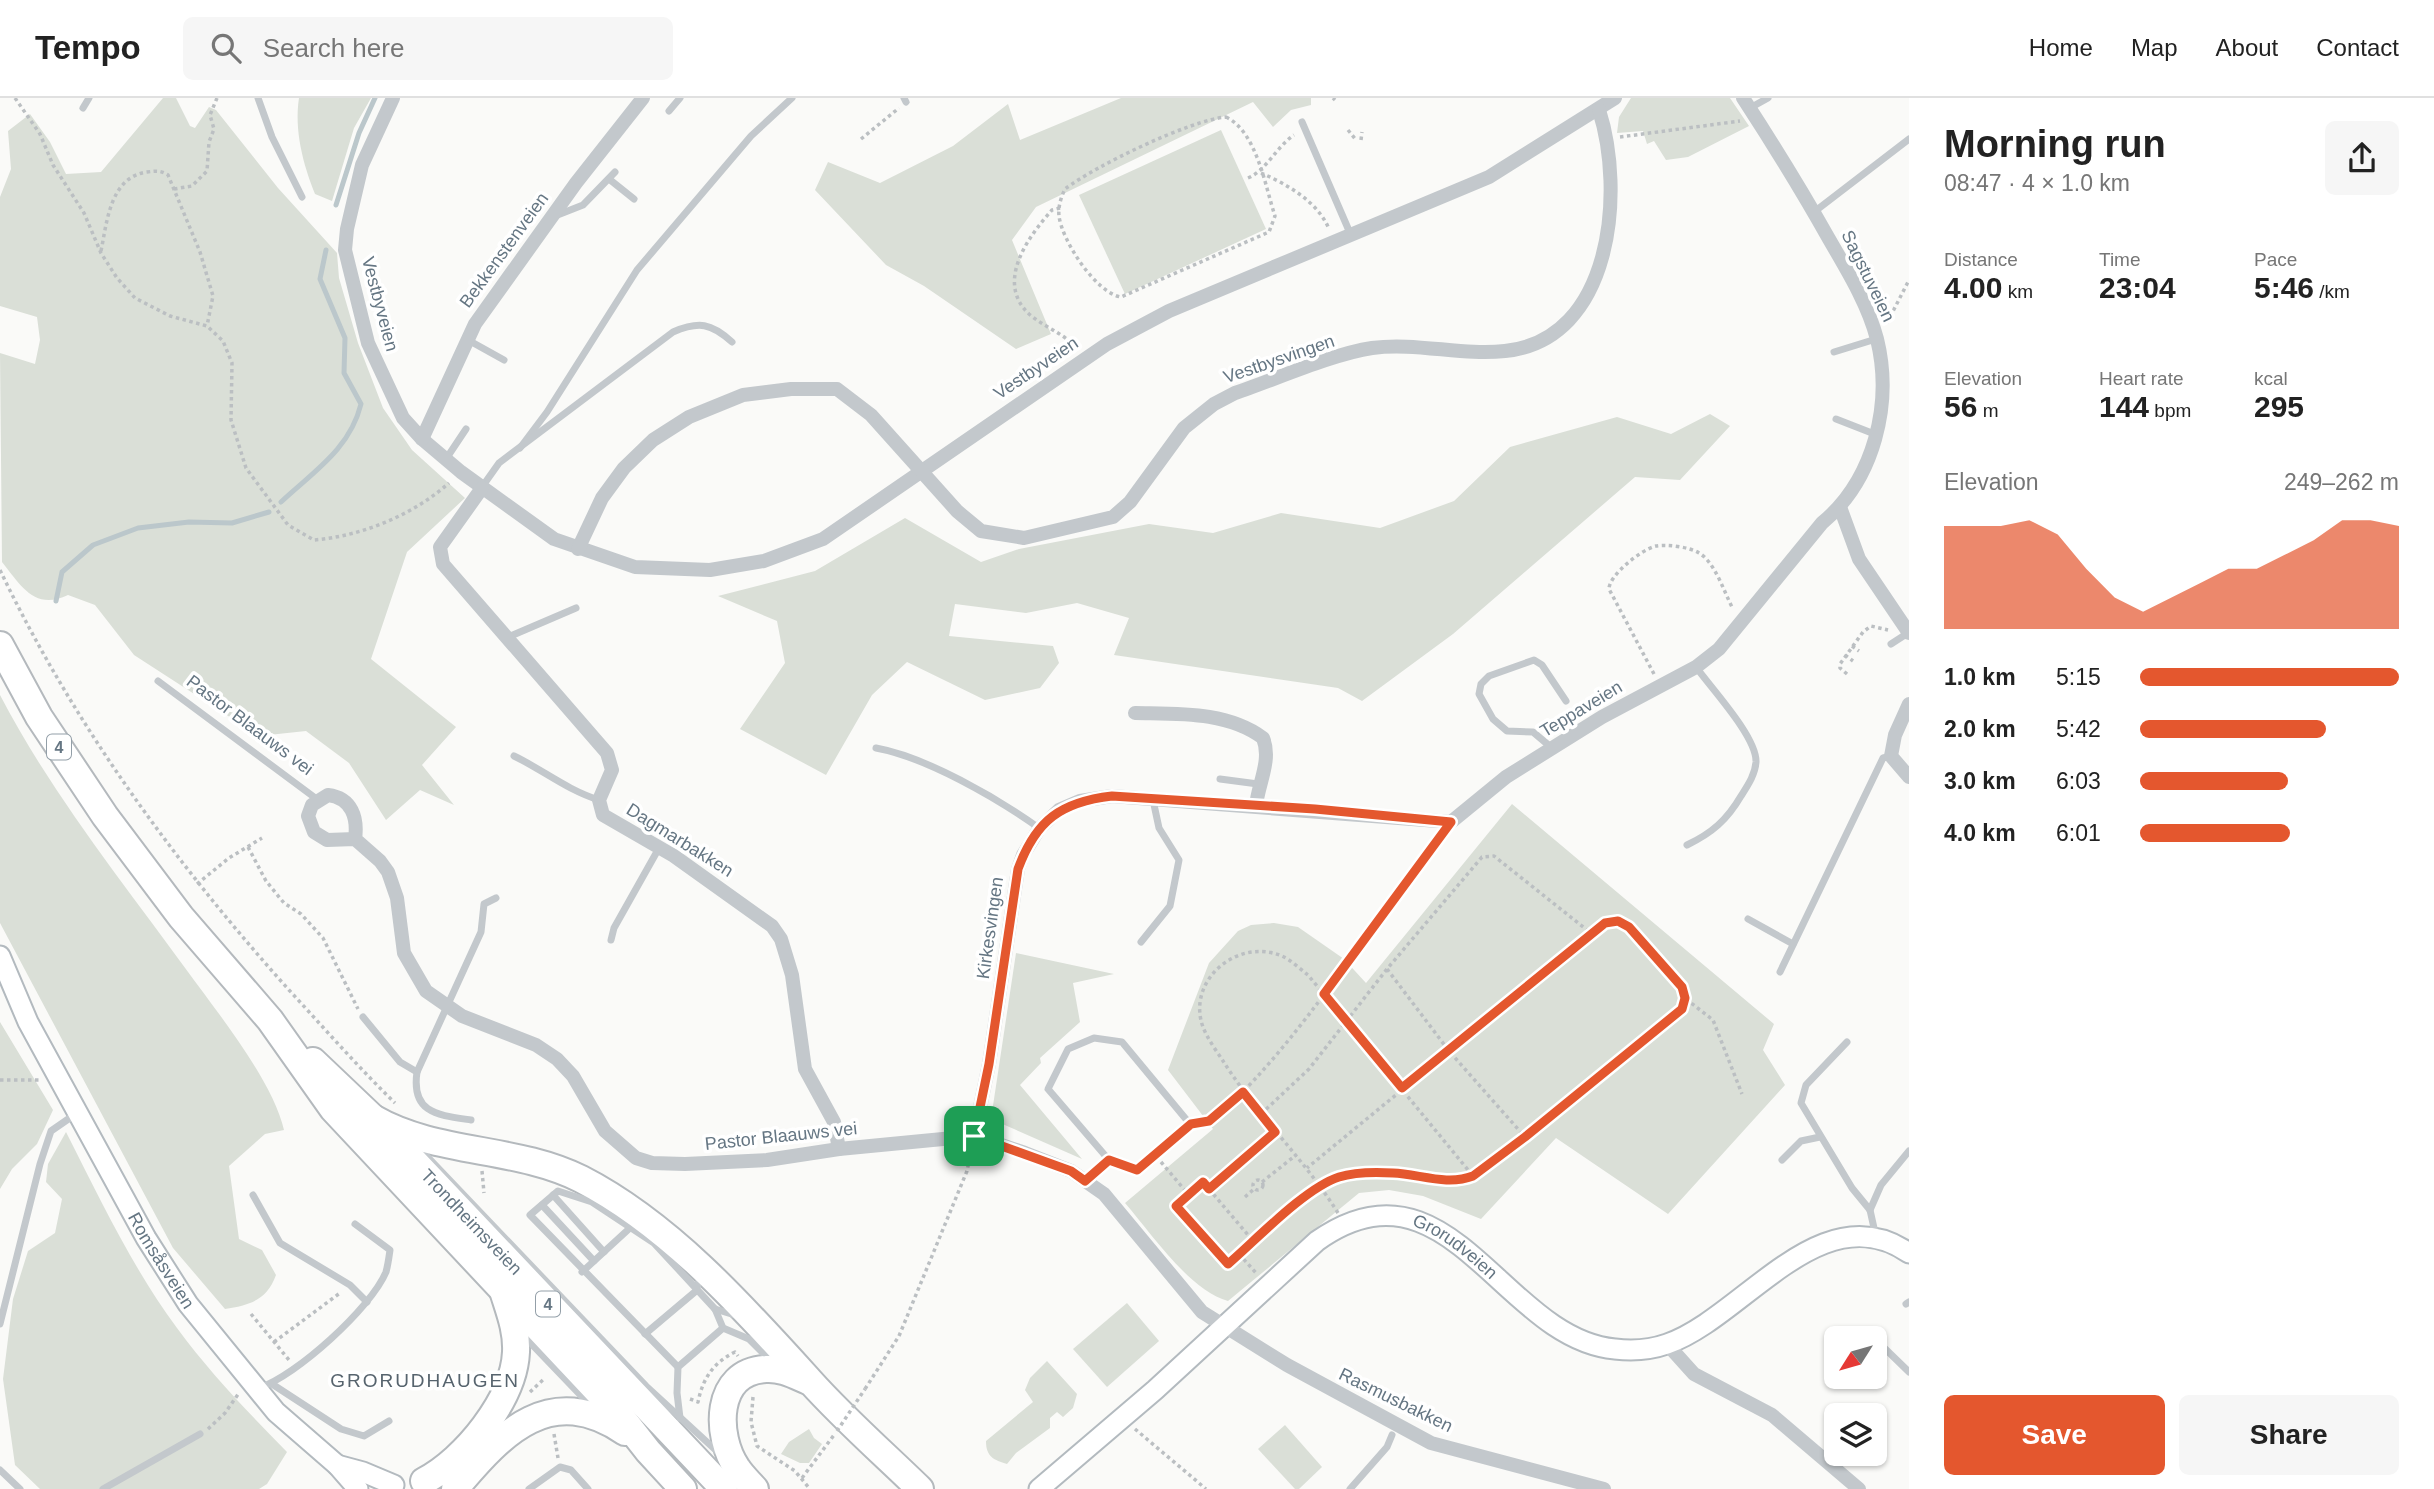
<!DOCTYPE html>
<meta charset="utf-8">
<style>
:root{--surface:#fff;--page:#f6f6f6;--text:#222;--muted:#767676;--line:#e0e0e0;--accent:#e4572e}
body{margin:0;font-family:Helvetica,sans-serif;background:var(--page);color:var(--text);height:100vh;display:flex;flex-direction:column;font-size:26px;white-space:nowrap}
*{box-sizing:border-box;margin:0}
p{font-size:23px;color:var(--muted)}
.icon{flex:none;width:38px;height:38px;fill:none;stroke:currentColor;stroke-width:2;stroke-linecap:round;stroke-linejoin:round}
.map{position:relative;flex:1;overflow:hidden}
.drawer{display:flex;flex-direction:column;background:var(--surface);width:525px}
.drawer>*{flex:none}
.needle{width:46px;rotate:233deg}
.fabs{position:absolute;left:1824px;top:1228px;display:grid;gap:14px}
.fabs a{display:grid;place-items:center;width:63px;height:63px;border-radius:10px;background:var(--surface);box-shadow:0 2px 5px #0004;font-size:35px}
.pin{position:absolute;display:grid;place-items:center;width:60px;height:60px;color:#fff;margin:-30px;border-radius:14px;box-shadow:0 4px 10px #0006}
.round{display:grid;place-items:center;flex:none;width:74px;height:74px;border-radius:10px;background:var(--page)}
.headline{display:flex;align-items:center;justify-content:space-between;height:119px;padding:0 35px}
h1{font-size:38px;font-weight:800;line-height:52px}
.stats{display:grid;grid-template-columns:repeat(3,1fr);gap:10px;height:119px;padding:7px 35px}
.stats div{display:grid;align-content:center}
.stats b{font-size:30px;font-weight:800}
.stats small{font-size:19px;font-weight:400}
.stats p{font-size:19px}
.chart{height:196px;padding:14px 35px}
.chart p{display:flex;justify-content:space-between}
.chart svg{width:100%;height:126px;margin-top:7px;fill:var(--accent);opacity:.7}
.button{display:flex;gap:14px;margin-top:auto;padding:14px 35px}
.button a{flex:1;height:80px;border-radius:10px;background:var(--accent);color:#fff;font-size:28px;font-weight:800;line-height:80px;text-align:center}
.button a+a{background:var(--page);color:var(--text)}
ul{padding:0 35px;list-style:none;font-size:23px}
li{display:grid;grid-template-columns:112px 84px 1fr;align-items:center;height:52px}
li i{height:18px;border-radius:9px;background:var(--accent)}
header{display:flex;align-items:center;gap:42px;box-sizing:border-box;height:98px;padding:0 35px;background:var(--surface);border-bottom:2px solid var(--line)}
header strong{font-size:33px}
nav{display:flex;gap:38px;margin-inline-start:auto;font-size:24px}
.search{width:490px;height:63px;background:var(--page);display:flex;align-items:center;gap:18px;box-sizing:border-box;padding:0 24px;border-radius:10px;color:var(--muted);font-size:26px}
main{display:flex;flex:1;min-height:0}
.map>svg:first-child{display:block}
.green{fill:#dadfd7}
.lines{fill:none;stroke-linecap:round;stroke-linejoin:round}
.stream{stroke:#bbc7cb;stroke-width:5}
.secondary-casing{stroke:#b3babf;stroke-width:23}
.highway-casing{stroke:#b4b9bd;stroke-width:30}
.path{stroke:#bbbfc2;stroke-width:3.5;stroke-dasharray:3.5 3.5;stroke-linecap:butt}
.lane{stroke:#c3c8cc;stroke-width:7}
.street{stroke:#c3c8cc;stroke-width:14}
.secondary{stroke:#fff;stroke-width:19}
.highway{stroke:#fff;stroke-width:26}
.path-bridge{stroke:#bbbfc2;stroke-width:3.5;stroke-dasharray:3.5 3.5;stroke-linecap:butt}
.route-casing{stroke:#fff;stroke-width:14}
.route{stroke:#e4572e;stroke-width:9}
.labels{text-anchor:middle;stroke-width:7;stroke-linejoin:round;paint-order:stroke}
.shield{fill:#fff;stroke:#939fa8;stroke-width:2}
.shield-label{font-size:16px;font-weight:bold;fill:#657683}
.street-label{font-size:18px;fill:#657683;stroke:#fff}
.neighbourhood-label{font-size:19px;letter-spacing:2px;fill:#57646e;stroke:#fff}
</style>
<header>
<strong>Tempo</strong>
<div class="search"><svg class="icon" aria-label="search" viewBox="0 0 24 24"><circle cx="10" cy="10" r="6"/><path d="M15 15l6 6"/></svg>Search here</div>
<nav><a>Home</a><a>Map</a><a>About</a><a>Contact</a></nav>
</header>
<main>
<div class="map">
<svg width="1909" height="1391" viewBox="0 0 1909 1391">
<rect width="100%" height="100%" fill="#fafaf8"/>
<g class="green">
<path d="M163,0h13l14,28 5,2 14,-21 7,3 62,78 59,65 2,25 19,65 25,65 29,42 53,48 -58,54 -36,107 85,68 -34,38 32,40 -34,-15 -34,30 -37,-57 -43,-32 -47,5 -125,-81 -39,-50 -27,-10c-33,16 -47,-9 -66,-33l-2,-209 35,11 5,-24 -3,-23 -37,-11v-109l11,-28 -3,-38 22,-17 20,28 16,32 35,-2z"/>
<path d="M299,0h72l-17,30 -22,73 -17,-7c-12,-30 -21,-64 -16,-96z"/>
<polygon points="1121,0 1311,0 1311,7 1291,12 1273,29 1253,4 1036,109 1012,142 1051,236 1016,251 924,188 886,167 815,92 828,64 880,85 953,48 1008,6 1020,42"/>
<polygon points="1631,0 1730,0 1749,28 1688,59 1666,62 1654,43 1647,46 1643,33 1617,35 1619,19"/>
<polygon points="1221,32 1266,131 1125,196 1079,97"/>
<polygon points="1710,316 1730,328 1680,382 1635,379 1453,536 1362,603 1338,590 1114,557 1129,520 1077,505 1026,515 955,506 949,538 1053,548 1059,565 1040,590 985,602 907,564 872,597 826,677 740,631 785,565 777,523 718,498 815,473 905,420 981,464 1019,451 1149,426 1213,435 1281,415 1380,430 1454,403 1510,349 1617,319 1671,336"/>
<path d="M0,597c52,100 125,190 191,281 30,41 82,106 93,154l-19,4 -36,32 10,73 23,11 14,25c-9,25 -26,30 -51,34l-52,-61 -173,-325z"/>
<path d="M1512,706l262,220 -11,26 22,35 -117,129 -112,-76 -75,81 -58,-23 -34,-6 -30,3 -131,108c-38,-10 -77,-68 -103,-98l88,-74 -45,-59 41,-107 29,-32 13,-6 23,-2 24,4 46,32 22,24z"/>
<polygon points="1016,855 1114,876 1073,885 1080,924 1040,960 1041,965 1020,987 1082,1061 991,1021"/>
<polygon points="0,924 53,1012 37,1046 12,1071 0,1091"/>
<path d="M66,1034c33,65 67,137 111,196 33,45 71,84 110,124l-20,32 -8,5h-219l-25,-24 -12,-86 10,-80 15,-48 27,-18 7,-34 -16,-17 2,-18z"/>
<polygon points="1127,1205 1159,1243 1107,1289 1073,1251"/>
<path d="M1047,1263l30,33 -4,14 -10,9 -6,-5 -7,6v10l-34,25 -9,11c-13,-4 -21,-7 -21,-23l47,-39 -8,-12 5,-12z"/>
<polygon points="1285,1327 1322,1369 1299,1391 1295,1391 1258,1351"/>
<polygon points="809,1331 814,1340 822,1346 809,1365 800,1365 781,1356 789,1344"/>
</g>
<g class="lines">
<g class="stream">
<polyline points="336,107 359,35 375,0"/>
<path d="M281,404c32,-30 69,-53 80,-98l-17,-31 1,-35 -25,-59 6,-29"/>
<polyline points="56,503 62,474 93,447 138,430 189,424 232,425 269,414"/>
</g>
<defs>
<g id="secondary">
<path id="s1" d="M0,858l28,66 118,216 42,66 88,108 61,53 21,24"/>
<polyline points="337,1367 363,1374 394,1387"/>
<path id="s2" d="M1039,1391l116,-99 162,-149c132,-93 185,98 298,108 17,2 35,1 52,-5 76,-26 154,-152 242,-91"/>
</g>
<g id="highway">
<polyline points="0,547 39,619 105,718 181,819 270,922 333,1011 619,1316 648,1353 683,1391"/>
<path id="s3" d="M313,963l60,57 351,371"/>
<path d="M373,1020c64,37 142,28 208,61 88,45 163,129 229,202 34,38 73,72 110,108"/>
<path d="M424,1383c41,-21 90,-82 92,-129 1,-21 -6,-39 -12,-58"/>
<path d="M455,1391c48,-58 96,-107 170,-57"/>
<path d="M755,1391c-6,-7 -13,-13 -18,-21 -22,-32 -23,-97 29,-99 15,-1 28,6 42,12"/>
</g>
</defs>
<use href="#secondary" class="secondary-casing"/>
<use href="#highway" class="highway-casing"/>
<g class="path">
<path d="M15,0l25,36 13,31 31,48 17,40 16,25 18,20 35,18 37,10 16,15 9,22 -1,57 15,48 42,57 26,15c48,-4 99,-25 135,-57"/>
<polyline points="1333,0 1335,2"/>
<path d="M1226,19c31,15 39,69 49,99l-6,16 -148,65c-25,-4 -59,-56 -62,-81 -1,-9 2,-19 6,-27 30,-23 125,-69 161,-72z"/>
<polyline points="1348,32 1356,42"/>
<polyline points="1620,39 1740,23"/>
<polyline points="861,41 899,10"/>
<polyline points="1361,42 1362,34"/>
<path d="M1261,75c26,11 57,29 68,56"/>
<path d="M1248,80c19,-8 28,-31 46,-43"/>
<polyline points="174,91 192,88 207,73 209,44 214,31 210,17 217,0"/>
<path d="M1060,110l-8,2c-24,27 -57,72 -23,104 15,13 34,19 48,34"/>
<path d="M101,153c6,-29 9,-74 46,-79 9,-1 13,-2 21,3l32,77 13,44 -6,30"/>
<polyline points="1887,225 1909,182"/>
<path d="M0,472c74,155 175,293 289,420 35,38 69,77 106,113"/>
<polyline points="1852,548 1859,553"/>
<polyline points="1845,557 1853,563"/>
<path d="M1654,576l-45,-85c0,-14 33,-40 47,-43 10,-2 34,1 43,7 16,9 25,39 34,56"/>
<polyline points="1847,576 1840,570 1840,566 1863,534 1871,528 1888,532"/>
<polyline points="248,749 266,783 284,805 301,816 323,840 358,911"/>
<polyline points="197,786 229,760 262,740"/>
<polyline points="1387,871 1449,953 1525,1039"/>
<polyline points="1686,901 1713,922 1742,996"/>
<polyline points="0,982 40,982"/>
<polyline points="1261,1016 1309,971 1387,871 1482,759 1494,758 1592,836"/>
<path d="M1199,1025c36,-6 124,-126 148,-160"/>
<path d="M1275,1034l-66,57 -6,-7 -27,24 52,58c28,-24 77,-76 111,-87 16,-5 37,-5 53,-4 27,1 55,13 81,3l52,-39 157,-128 3,-11 -3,-11 -53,-60 -11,-6 -13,2 -298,245"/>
<polyline points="1161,1064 1189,1097"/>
<polyline points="482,1073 484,1095"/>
<circle cx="1258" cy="1087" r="5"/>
<polyline points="1262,1084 1296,1057"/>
<polyline points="1209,1091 1254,1144"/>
<polyline points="1245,1099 1254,1091"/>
<path d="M1338,1115c-33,-53 -79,-96 -113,-149 -7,-11 -17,-24 -22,-37 -17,-46 34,-90 79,-71 9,4 18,13 26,19l165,201"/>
<polyline points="1239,1156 1257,1176"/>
<polyline points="251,1216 289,1262"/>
<polyline points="274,1244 340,1195"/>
<polyline points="865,1291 899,1238 967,1073 971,1054"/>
<polyline points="530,1294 545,1280"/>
<polyline points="753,1299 751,1324 757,1348 795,1373 810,1391"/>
<path d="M690,1301l8,3c5,-24 15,-39 37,-50l3,4"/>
<polyline points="208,1331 225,1315 239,1295"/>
<polyline points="1135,1331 1206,1391"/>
<polyline points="554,1336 558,1360"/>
<polyline points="802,1380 834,1337"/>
</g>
<g class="lane">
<polyline points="258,0 272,39 302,99"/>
<polyline points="904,0 906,4"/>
<polyline points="83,10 89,0"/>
<polyline points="1750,10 1768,0"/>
<polyline points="669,13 680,0"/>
<polyline points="1302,24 1350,135"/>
<polyline points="609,81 634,101"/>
<polyline points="1814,114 1909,41"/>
<polyline points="555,118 583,107 615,74"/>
<polyline points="468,242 504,262"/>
<polyline points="1834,254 1876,241"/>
<polyline points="1836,321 1877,337"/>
<polyline points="520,350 547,314 637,172 751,38 792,0"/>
<polyline points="446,361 466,331"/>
<path d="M482,389l17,-24 174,-131c26,-11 38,-9 59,10"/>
<polyline points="506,540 576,510"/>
<polyline points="1891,546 1908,535"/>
<polyline points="158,583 318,702"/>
<path d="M876,650c50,9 121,50 163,80"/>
<polyline points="1552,650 1533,634 1507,633 1493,621 1479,596 1481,586 1489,578 1534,562 1542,567 1566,603"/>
<path d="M514,658c29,14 53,34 85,44"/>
<polyline points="1220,681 1258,686"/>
<path d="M1687,747c25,-12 40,-25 54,-49 7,-11 14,-21 15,-34 1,-25 -45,-74 -60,-95"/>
<polyline points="1748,821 1793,846"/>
<polyline points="611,842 614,830 659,750"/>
<polyline points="1141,844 1170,808 1179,762 1159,730 1153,702"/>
<polyline points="1353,858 1451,725"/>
<polyline points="1780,874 1883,660 1891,658"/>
<polyline points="363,919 400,964 417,974"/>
<polyline points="1847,944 1806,987 1801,1005 1852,1090 1870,1112 1876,1139"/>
<path d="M471,1022c-34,-5 -60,-7 -54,-48l64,-140 3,-28 12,-6"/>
<polyline points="417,1048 646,1288 720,1356"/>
<polyline points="1782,1062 1801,1043 1820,1039"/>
<polyline points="1085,1082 1109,1062 1137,1072 1190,1026 1122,944 1094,940 1068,951 1048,991 1109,1062"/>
<polyline points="253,1097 280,1145 350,1187 367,1204"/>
<polyline points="553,1097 604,1154"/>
<polyline points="542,1107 594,1163"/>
<polyline points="1870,1112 1881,1087 1909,1053"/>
<polyline points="582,1174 631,1129"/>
<polyline points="1906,1206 1909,1204"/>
<polyline points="715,1211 738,1218"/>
<polyline points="0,1226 40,1066 51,1033 77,1015"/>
<polyline points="645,1236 696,1193 701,1176"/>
<polyline points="523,1237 592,1309"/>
<polyline points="1872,1238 1909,1274"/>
<polyline points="678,1269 530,1117 558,1093 592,1104 654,1145 715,1211 723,1230 749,1241 774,1266"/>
<polyline points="272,1286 341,1331 364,1338 389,1323"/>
<path d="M259,1290c37,-12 112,-80 127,-116 2,-7 3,-15 4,-22l-35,-26"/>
<polyline points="680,1320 677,1295 678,1269 723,1230"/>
<polyline points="0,1372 20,1391"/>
<polyline points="103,1391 200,1336"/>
<polyline points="529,1391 560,1369 571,1372 588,1391"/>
<polyline points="1350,1391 1387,1349 1392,1337"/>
</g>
<g class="street">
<polyline points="393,0 362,67 347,131 345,152 368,245 403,320 422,341 461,374 554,441 635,469 710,472 764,463 823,441 1107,246 1169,213 1489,79 1615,0"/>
<polyline points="422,341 475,226 576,85 643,0"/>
<polyline points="482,390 440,449 443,466 607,655 612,672 599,702 603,717 674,758 772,828 781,841 792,877 805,971 834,1024 839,1051"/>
<polyline points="1840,409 1859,461 1909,535"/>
<path d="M578,451l24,-51 22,-30 29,-28 36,-23 54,-22 48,-6h46l34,26 86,96 24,20 43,7 89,-21 17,-15 54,-74 30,-24 21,-11c39,-13 97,-39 137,-45 44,-6 91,8 133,3 108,-11 120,-160 94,-241"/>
<polyline points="1909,606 1895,637 1891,658 1909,679"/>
<path d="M1135,615c42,1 92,-2 128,25 9,22 -5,46 -7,68"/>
<path d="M355,741c3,-21 -3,-41 -27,-44l-16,10 -4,11 6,16 13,8 28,-1 25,22 8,11 9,26 7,55 22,38 36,25 74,29 21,14 16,17 32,55 31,27 16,5 33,1 82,-4 72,-11 135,-13 51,17 46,18 33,23 98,118 85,53 144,78 173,46"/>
<path d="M974,1038l15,-72 29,-195 5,-14 16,-26 20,-19 21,-9 32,-5 339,26 55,-45 96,-60 94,-50 23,-18 103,-126c52,-43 71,-119 55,-184 -9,-35 -30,-69 -48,-100 -27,-48 -56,-95 -86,-141"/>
<polyline points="1667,1246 1694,1276 1772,1317 1859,1391"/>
</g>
<use href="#secondary" class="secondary"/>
<use href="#highway" class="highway"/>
<polyline class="path-bridge" points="837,1333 865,1291"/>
</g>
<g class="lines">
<defs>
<path id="route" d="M1112,698l203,13 136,13 -127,172 78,94 203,-165 13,-2 11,6 53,60 3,11 -3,11 -157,128 -52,39c-26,10 -54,-2 -80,-3 -17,-1 -38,-1 -54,4 -34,11 -83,63 -111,87l-52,-58 27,-24 6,7 66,-57 -32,-40 -34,29 -18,3 -54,46 -28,-10 -24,21 -14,-10 -97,-35 15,-72 29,-195c18,-49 43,-67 94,-73z"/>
</defs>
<use href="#route" class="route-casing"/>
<use href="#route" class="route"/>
</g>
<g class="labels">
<g class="shield">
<rect x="47" y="636.5" width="24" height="25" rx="5"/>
<rect x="536" y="1193.5" width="24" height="25" rx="5"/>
</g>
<g class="shield-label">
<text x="59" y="655">4</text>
<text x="548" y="1212">4</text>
</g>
<g class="street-label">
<text transform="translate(504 152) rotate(-54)" y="6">Bekkenstenveien</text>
<text transform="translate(1868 178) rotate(64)" y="6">Sagstuveien</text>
<text transform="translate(380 206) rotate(75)" y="6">Vestbyveien</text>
<text transform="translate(1279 261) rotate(-19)" y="6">Vestbysvingen</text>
<text transform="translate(1036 270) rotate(-34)" y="6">Vestbyveien</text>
<text transform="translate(1581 611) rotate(-31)" y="6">Teppaveien</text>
<text transform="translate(250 627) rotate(37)" y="6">Pastor Blaauws vei</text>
<text transform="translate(680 742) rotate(32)" y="6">Dagmarbakken</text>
<text transform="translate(990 830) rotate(-82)" y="6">Kirkesvingen</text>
<text transform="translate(781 1038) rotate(-6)" y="6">Pastor Blaauws vei</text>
<text dy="6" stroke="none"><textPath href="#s3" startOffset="226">Trondheimsveien</textPath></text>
<text dy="6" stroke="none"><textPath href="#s2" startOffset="525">Grorudveien</textPath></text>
<text dy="6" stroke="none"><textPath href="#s1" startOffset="345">Romsåsveien</textPath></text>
<text transform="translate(1396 1302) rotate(26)" y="6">Rasmusbakken</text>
</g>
<g class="neighbourhood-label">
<text x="425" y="1289">GRORUDHAUGEN</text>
</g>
</g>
</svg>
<div class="fabs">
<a><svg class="needle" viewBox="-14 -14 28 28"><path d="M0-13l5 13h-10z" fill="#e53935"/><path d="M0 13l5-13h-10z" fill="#767676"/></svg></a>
<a><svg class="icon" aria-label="layers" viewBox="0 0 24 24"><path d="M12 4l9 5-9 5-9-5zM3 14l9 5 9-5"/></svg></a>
</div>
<div class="pin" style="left:974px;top:1038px;background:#1e9e55"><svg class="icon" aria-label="arrive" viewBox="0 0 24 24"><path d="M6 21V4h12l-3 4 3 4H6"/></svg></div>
</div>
<section class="drawer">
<div class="headline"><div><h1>Morning run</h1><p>08:47 · 4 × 1.0 km</p></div><a class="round"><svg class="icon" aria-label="share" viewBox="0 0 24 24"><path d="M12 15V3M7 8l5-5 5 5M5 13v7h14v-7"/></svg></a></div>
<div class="stats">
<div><p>Distance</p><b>4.00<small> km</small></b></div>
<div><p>Time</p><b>23:04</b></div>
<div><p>Pace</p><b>5:46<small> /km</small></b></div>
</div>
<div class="stats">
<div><p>Elevation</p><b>56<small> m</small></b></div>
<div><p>Heart rate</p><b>144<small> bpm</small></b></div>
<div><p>kcal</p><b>295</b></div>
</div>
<div class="chart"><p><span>Elevation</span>249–262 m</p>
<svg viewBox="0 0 160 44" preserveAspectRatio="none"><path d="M0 44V8L10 8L20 8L30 6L40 11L50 23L60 33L70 38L80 33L90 28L100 23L110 23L120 18L130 13L140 6L150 6L160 8V44z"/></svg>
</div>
<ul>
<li><b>1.0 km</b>5:15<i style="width:100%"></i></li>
<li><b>2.0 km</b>5:42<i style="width:72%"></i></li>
<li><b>3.0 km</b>6:03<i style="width:57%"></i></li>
<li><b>4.0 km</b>6:01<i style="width:58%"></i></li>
</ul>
<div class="button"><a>Save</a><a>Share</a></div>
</section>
</main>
